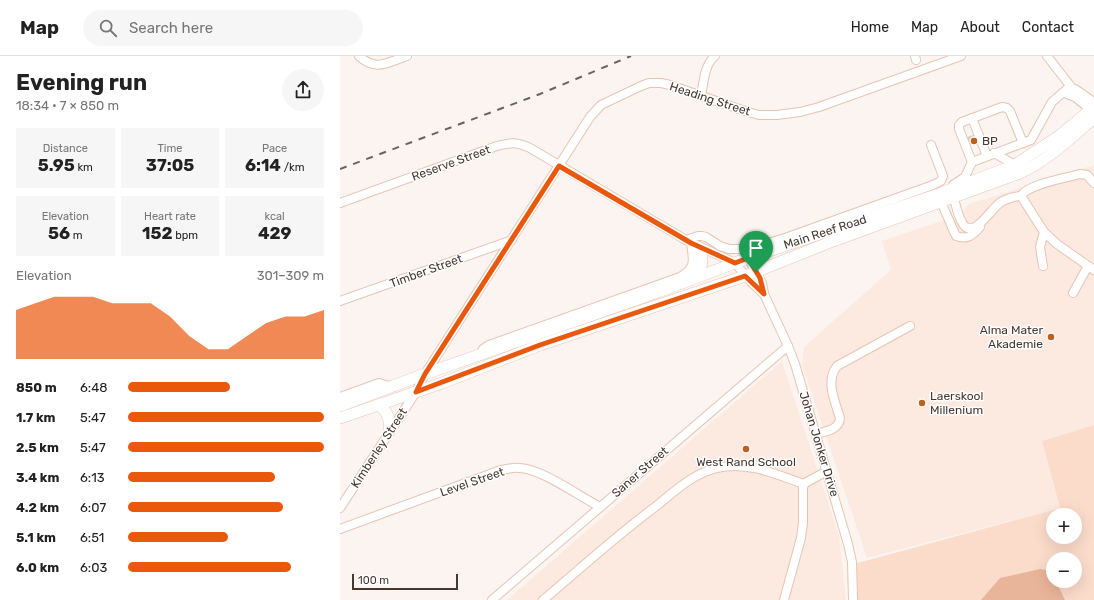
<!DOCTYPE html>
<meta charset="utf-8">
<style>
:root{--surface:#fff;--page:#f6f6f6;--text:#222;--muted:#767676;--line:#e0e0e0;--accent:#ea580c}
body{margin:0;font-family:Rubik,sans-serif;background:var(--page);color:var(--text);height:100vh;display:flex;flex-direction:column;font-size:15px;white-space:nowrap}
*{box-sizing:border-box;margin:0}
p{font-size:13px;color:var(--muted)}
.icon{flex:none;width:22px;height:22px;fill:none;stroke:currentColor;stroke-width:2;stroke-linecap:round;stroke-linejoin:round}
.map{position:relative;flex:1;overflow:hidden}
.panel{display:flex;flex-direction:column;background:var(--surface);width:340px}
.panel>*{flex:none}
.tools{position:absolute;left:706px;top:452px;display:grid;gap:8px}
.tools a{display:grid;place-items:center;width:36px;height:36px;border-radius:50%;background:var(--surface);box-shadow:0 4px 16px #0002;font-size:20px}
.scale{position:absolute;left:12px;bottom:10px;width:106px;box-sizing:border-box;padding-left:4px;border:2px solid #463831;border-top:0;font-size:11px;line-height:14px;white-space:nowrap;color:#463831;-webkit-text-stroke:3px #fff;paint-order:stroke}
.pin{position:absolute;display:grid;place-items:center;width:34px;height:34px;color:#fff;margin:-41px -17px;border-radius:50% 50% 50% 0;rotate:-45deg;box-shadow:0 0 4px #0007}
.pin .icon{rotate:45deg}
.round{display:grid;place-items:center;flex:none;width:42px;height:42px;border-radius:21px;background:var(--page)}
.head{display:flex;align-items:center;justify-content:space-between;height:68px;padding:0 16px}
h1{font-size:22px;font-weight:700;line-height:30px}
.stats{display:grid;grid-template-columns:repeat(3,1fr);gap:6px;height:68px;padding:4px 16px}
.stats div{display:grid;align-content:center;border-radius:0px;background:var(--page);text-align:center}
.stats b{font-size:17px;font-weight:700}
.stats small{font-size:11px;font-weight:400}
.stats p{font-size:11px}
.chart{height:112px;padding:8px 16px}
.chart p{display:flex;justify-content:space-between}
.chart svg{width:100%;height:72px;margin-top:4px;fill:var(--accent);opacity:.7}
ul{padding:0 16px;list-style:none;font-size:13px}
li{display:grid;grid-template-columns:64px 48px 1fr;align-items:center;height:30px}
li i{height:10px;border-radius:5px;background:var(--accent)}
header{display:flex;align-items:center;gap:24px;box-sizing:border-box;height:56px;padding:0 20px;background:var(--surface);border-bottom:1px solid var(--line)}
header strong{font-size:19px}
nav{display:flex;gap:22px;margin-inline-start:auto;font-size:14px}
.search{width:280px;height:36px;background:var(--page);display:flex;align-items:center;gap:10px;box-sizing:border-box;padding:0 14px;border-radius:22px;color:var(--muted);font-size:15px}
main{display:flex;flex:1;min-height:0}
.map>svg:first-child{display:block}
.built{fill:#fceae1}
.green{fill:#fbdbca;fill-rule:evenodd}
.water{fill:#e9b59a}
.lines{fill:none;stroke-linecap:round;stroke-linejoin:round}
.minor-tunnel{stroke:#d7ceca;stroke-width:8;stroke-dasharray:8 4;stroke-linecap:butt}
.minor-casing{stroke:#e7c4b2;stroke-width:10}
.major-casing{stroke:#e7c4b2;stroke-width:12}
.minor{stroke:#fff;stroke-width:8}
.major{stroke:#fff;stroke-width:11}
.rail{stroke:#6e625b;stroke-width:2;stroke-dasharray:7 7;stroke-linecap:butt}
.route-casing{stroke:#fff;stroke-width:8}
.route{stroke:#ea580c;stroke-width:5}
.poi-dot{fill:#c0601e;stroke:#fff;stroke-width:1.5}
.labels{text-anchor:middle;stroke-width:3;stroke-linejoin:round;paint-order:stroke}
.street-label{font-size:12px;fill:#463831;stroke:#fff}
.poi-label{font-size:12px;fill:#463831;stroke:#fff;text-anchor:start}
</style>
<header>
<strong>Map</strong>
<div class="search"><svg class="icon" aria-label="search" viewBox="0 0 24 24"><circle cx="10" cy="10" r="6"/><path d="M15 15l6 6"/></svg>Search here</div>
<nav><a>Home</a><a>Map</a><a>About</a><a>Contact</a></nav>
</header>
<main>
<section class="panel">
<div class="head"><div><h1>Evening run</h1><p>18:34 · 7 × 850 m</p></div><a class="round"><svg class="icon" aria-label="share" viewBox="0 0 24 24"><path d="M12 15V3M7 8l5-5 5 5M5 13v7h14v-7"/></svg></a></div>
<div class="stats">
<div><p>Distance</p><b>5.95<small> km</small></b></div>
<div><p>Time</p><b>37:05</b></div>
<div><p>Pace</p><b>6:14<small> /km</small></b></div>
</div>
<div class="stats">
<div><p>Elevation</p><b>56<small> m</small></b></div>
<div><p>Heart rate</p><b>152<small> bpm</small></b></div>
<div><p>kcal</p><b>429</b></div>
</div>
<div class="chart"><p><span>Elevation</span>301–309 m</p>
<svg viewBox="0 0 160 44" preserveAspectRatio="none"><path d="M0 44V14L10 10L20 6L30 6L40 6L50 10L60 10L70 10L80 18L90 30L100 38L110 38L120 30L130 22L140 18L150 18L160 14V44z"/></svg>
</div>
<ul>
<li><b>850 m</b>6:48<i style="width:52%"></i></li>
<li><b>1.7 km</b>5:47<i style="width:100%"></i></li>
<li><b>2.5 km</b>5:47<i style="width:100%"></i></li>
<li><b>3.4 km</b>6:13<i style="width:75%"></i></li>
<li><b>4.2 km</b>6:07<i style="width:79%"></i></li>
<li><b>5.1 km</b>6:51<i style="width:51%"></i></li>
<li><b>6.0 km</b>6:03<i style="width:83%"></i></li>
</ul>
</section>
<div class="map">
<svg width="754" height="544" viewBox="0 0 754 544">
<rect width="100%" height="100%" fill="#fbf4f0"/>
<g class="built">
<polygon points="754,109 754,369 702,385 720,452 527,502 462,309 464,291 551,214 542,185 604,164 607,170 624,163 622,156 629,148"/>
<polygon points="442,305 499,480 506,544 167,544"/>
</g>
<path class="green" d="M754,369v175h-238l-2,-36 206,-56 -18,-67zM713,459h22v22h-22zM713,503h22v22h-22z"/>
<polygon class="water" points="700,513 711,515 713,519 713,525 716,525 725,544 641,544 660,522"/>
<g class="lines">
<polyline class="minor-tunnel" points="628,85 637,82"/>
<defs>
<g id="minor">
<path d="M19,0c17,16 29,6 48,0"/>
<polyline points="575,0 576,4"/>
<polyline points="707,0 732,32 732,39"/>
<polyline points="727,38 735,41 751,54"/>
<path d="M361,39c3,-13 3,-30 14,-39"/>
<polyline points="632,62 647,100"/>
<polyline points="654,97 675,109"/>
<polyline points="632,106 691,84 712,46 727,33 735,33 754,46"/>
<polyline points="613,129 625,121 632,106 619,73 619,69 622,66 662,51 667,52 670,55 683,87"/>
<path d="M681,140c7,-12 45,-18 59,-22l7,1 7,8"/>
<path d="M614,142c2,8 4,19 9,26 11,16 28,-16 38,-22 5,-3 14,-6 20,-6l23,36 13,12 37,26"/>
<path d="M601,146l15,34c11,4 16,0 24,-9"/>
<path d="M0,147l157,-57c15,-4 20,-4 33,2l156,92 49,23 16,19 13,12"/>
<polyline points="346,184 358,180 362,180 366,181 380,190 389,193 408,193 445,182 593,129 601,125 603,120 591,89"/>
<polyline points="408,202 422,227 424,238 448,290 455,308 508,488 512,506 513,544"/>
<polyline points="703,210 700,191 704,176"/>
<polyline points="733,237 748,210"/>
<polyline points="0,245 172,184"/>
<path d="M140,299l3,-6 6,-4 191,-68c17,-10 13,-17 11,-34"/>
<polyline points="0,341 39,327 53,331"/>
<path d="M476,378c10,-3 23,-4 24,-16 -5,-17 -15,-37 -3,-52l73,-40"/>
<polyline points="0,452 76,336 85,318 243,72 250,61 261,49 301,30 309,27 321,27 330,29 408,56 419,59 437,59 460,56 479,51 621,0"/>
<path d="M0,473l161,-59c6,-1 13,-3 19,-2 22,1 59,28 80,39"/>
<polyline points="152,544 448,290"/>
<path d="M203,544c37,-31 73,-64 112,-93 20,-16 40,-36 67,-40 28,-5 56,8 82,17"/>
<polyline points="444,544 461,482 463,467 463,431 465,427 487,415"/>
</g>
<g id="major">
<path d="M354,222c9,-11 9,-16 6,-30"/>
<path d="M38,349c11,7 12,15 11,27"/>
<polyline points="0,350 85,318 318,236 408,202 599,138 675,109 719,80 754,51"/>
<path d="M0,362l102,-35 98,-38 205,-69 88,-35 187,-68c28,-13 51,-35 74,-55"/>
</g>
</defs>
<use href="#minor" class="minor-casing"/>
<use href="#major" class="major-casing"/>
<use href="#minor" class="minor"/>
<use href="#major" class="major"/>
<polyline class="rail" points="0,113 200,38 291,0"/>
</g>
<g class="lines">
<defs>
<polygon id="route" points="219,110 351,187 395,207 408,202 420,222 424,238 405,220 200,289 76,336 85,318"/>
</defs>
<use href="#route" class="route-casing"/>
<use href="#route" class="route"/>
</g>
<g class="poi-dot">
<circle cx="634" cy="85" r="4"/>
<circle cx="711" cy="281" r="4"/>
<circle cx="582" cy="347" r="4"/>
<circle cx="406" cy="393" r="4"/>
</g>
<g class="labels">
<g class="street-label">
<text transform="translate(370 43) rotate(18)" y="4">Heading Street</text>
<text transform="translate(111 107) rotate(-20)" y="4">Reserve Street</text>
<text transform="translate(485 176) rotate(-18)" y="4">Main Reef Road</text>
<text transform="translate(86 215) rotate(-20)" y="4">Timber Street</text>
<text transform="translate(479 388) rotate(73)" y="4">Johan Jonker Drive</text>
<text transform="translate(39 392) rotate(-57)" y="4">Kimberley Street</text>
<text transform="translate(300 416) rotate(-41)" y="4">Saner Street</text>
<text transform="translate(132 426) rotate(-19)" y="4">Level Street</text>
</g>
<g class="poi-label">
<text x="642" y="89">BP</text>
<text x="703" y="278" text-anchor="end">Alma Mater<tspan x="703" dy="14">Akademie</tspan></text>
<text x="590" y="344">Laerskool<tspan x="590" dy="14">Millenium</tspan></text>
<text x="406" y="410" text-anchor="middle">West Rand School</text>
</g>
</g>
</svg>
<div class="tools">
<a>+</a>
<a>−</a>
</div>
<div class="scale">100 m</div>
<div class="pin" style="left:416px;top:216px;background:#1e9e55"><svg class="icon" aria-label="arrive" viewBox="0 0 24 24"><path d="M6 21V4h12l-3 4 3 4H6"/></svg></div>
</div>
</main>
